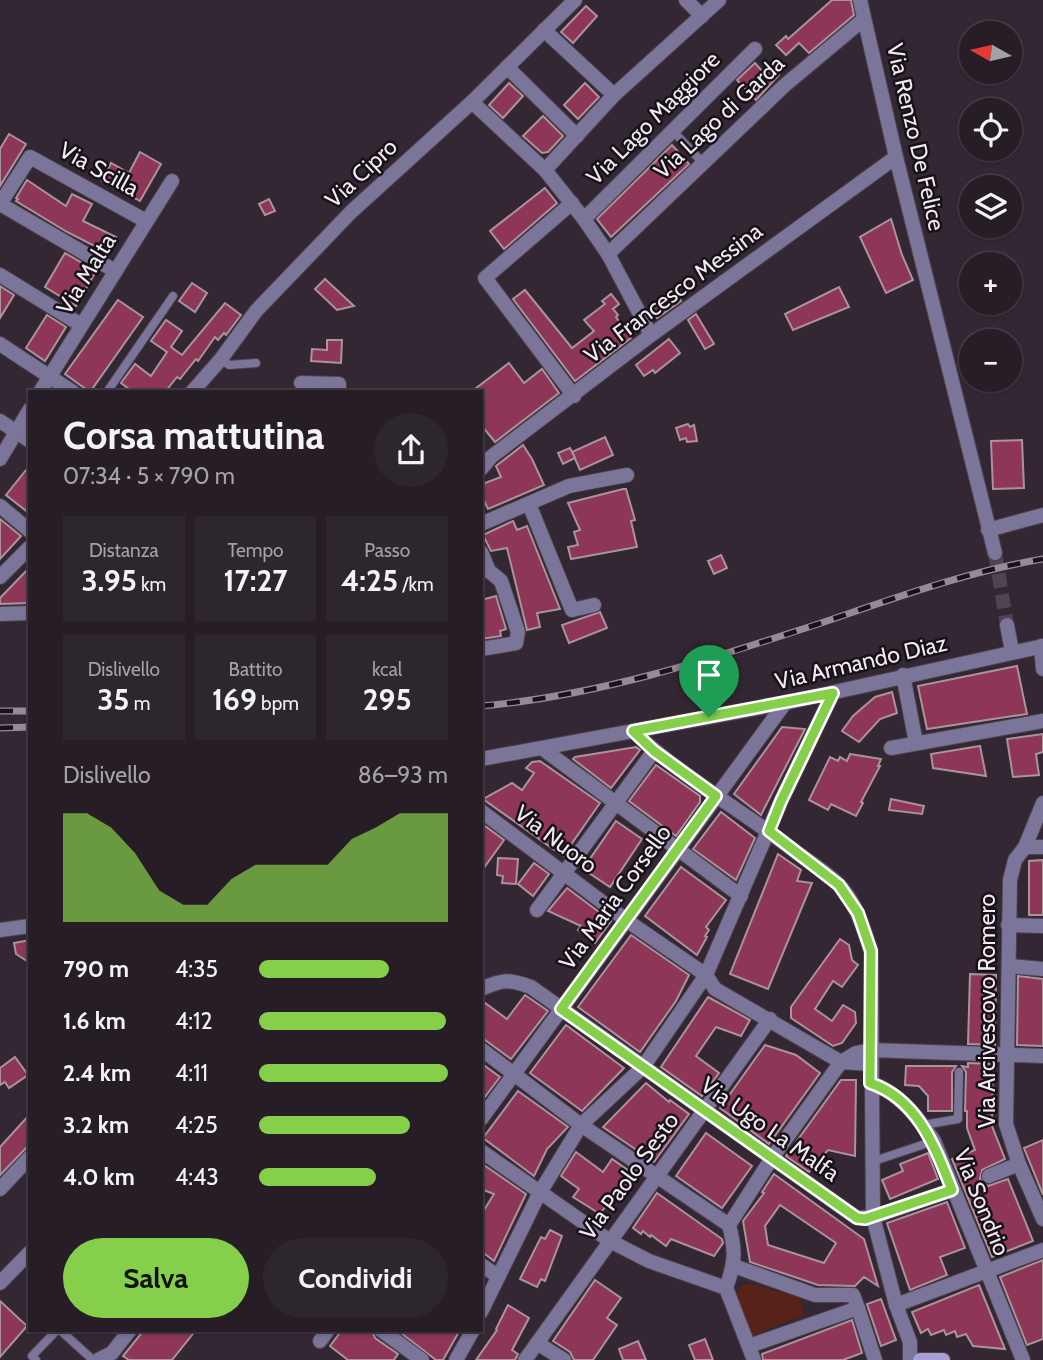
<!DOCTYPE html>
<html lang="it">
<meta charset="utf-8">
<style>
:root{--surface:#261d27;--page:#2e262f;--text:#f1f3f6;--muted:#a4a2a7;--line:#423b44;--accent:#86cf4b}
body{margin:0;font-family:Cabin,sans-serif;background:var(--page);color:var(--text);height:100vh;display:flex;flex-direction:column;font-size:26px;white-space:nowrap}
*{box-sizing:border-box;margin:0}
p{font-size:23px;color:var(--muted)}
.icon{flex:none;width:38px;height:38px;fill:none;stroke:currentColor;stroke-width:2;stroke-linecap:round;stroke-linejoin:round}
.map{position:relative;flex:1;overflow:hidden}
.side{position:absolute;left:28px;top:390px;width:455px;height:942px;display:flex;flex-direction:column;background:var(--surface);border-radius:0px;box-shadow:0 2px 5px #0004,0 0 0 2px var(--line)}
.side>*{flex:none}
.needle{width:46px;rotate:278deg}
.controls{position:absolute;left:959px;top:21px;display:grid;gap:14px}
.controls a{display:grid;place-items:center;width:63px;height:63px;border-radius:50%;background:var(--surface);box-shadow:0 2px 5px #0004,0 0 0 2px var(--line);font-size:35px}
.pin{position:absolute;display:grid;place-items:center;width:60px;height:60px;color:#fff;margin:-72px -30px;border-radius:50% 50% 50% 0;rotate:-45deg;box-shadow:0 0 7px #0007}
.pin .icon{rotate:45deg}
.round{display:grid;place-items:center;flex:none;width:74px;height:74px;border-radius:37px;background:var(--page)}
.summary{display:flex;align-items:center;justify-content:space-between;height:119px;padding:0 35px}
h1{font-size:38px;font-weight:700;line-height:52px}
.figures{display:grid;grid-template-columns:repeat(3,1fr);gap:10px;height:119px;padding:7px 35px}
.figures div{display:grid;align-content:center;border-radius:0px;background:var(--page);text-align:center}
.figures b{font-size:30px;font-weight:700}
.figures small{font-size:19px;font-weight:400}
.figures p{font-size:19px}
.chart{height:196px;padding:14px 35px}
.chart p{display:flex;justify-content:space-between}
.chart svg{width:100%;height:126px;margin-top:7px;fill:var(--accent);opacity:.7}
.button{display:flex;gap:14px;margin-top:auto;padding:14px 35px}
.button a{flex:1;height:80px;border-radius:42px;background:var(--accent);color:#111;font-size:28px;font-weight:700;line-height:80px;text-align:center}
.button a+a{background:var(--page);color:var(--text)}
ul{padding:0 35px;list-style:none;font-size:23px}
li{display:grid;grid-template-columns:112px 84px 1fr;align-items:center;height:52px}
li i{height:18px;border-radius:9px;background:var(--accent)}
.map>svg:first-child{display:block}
.green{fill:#592218}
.building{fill:#8d3658;stroke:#aa939a;stroke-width:2;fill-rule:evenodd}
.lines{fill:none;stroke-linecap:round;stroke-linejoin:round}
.street-tunnel{stroke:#504450;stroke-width:14;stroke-dasharray:14 7;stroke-linecap:butt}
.lane-casing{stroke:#4e424f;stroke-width:10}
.street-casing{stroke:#4e424f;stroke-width:16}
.secondary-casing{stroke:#4e424f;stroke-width:16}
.lane{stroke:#7b759a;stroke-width:8}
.street{stroke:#7b759a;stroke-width:14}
.secondary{stroke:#a89fd9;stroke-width:14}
.rail-casing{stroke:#958b96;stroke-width:7}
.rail{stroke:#171218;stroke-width:4.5;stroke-dasharray:13;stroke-linecap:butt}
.route-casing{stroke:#fff;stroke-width:14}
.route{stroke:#86cf4b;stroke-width:9}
.labels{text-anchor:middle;stroke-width:5;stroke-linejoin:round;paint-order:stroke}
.street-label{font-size:23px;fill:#f2e9f2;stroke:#171218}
</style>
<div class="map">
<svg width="1043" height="1360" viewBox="0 0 1043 1360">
<rect width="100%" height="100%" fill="#332734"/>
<path class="green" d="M750,1284l49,13 6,18 -53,20 -15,-40c1,-8 5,-10 13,-11z"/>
<g class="building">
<polygon points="832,0 851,0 854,15 809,53 799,43 786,55 776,45 786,36 788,39"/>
<polygon points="586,6 597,16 573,43 561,32"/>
<polygon points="755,63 762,71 769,64 779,75 756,100 737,80"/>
<polygon points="509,83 523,96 503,118 489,105"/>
<polygon points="585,83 599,97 578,119 564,105"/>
<polygon points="543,116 563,136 548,152 542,153 523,136"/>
<polygon points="9,134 26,144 0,186 0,149"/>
<polygon points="672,145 689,164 611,237 597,219"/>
<polygon points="140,152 161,164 140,201 102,181 111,163 129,173"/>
<polygon points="27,180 66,206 72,194 92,204 83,221 116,237 108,253 67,232 16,201 18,199 16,198"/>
<polygon points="545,188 557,203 504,249 490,231"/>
<polygon points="269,199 275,211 265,215 259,204"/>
<polygon points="891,219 902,255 913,280 886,293 860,237"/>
<polygon points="65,253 96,271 76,306 45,287"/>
<polygon points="325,279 354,306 337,310 315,289"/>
<polygon points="192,283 207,293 195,312 179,301"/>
<polygon points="0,286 14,295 0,318"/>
<polygon points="839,287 849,307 793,330 785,314"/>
<polygon points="525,290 572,348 594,331 584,320 605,304 602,301 611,294 619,304 613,309 618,315 616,317 631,338 575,381 513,299"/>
<polygon points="672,290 681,301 657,318 649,307"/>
<polygon points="118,300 143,317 90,392 65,374"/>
<polygon points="225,303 241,315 226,335 224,333 218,340 215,337 198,361 196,359 180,379 177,377 165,392 133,392 121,383 135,364 151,376 167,352 151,341 166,320 182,331 171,347 182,355"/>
<polygon points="696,314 714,344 705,349 688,320"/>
<polygon points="47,315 66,327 45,361 26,348"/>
<polygon points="669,339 680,353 655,373 653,370 644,376 636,365"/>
<polygon points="327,340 342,340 341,363 311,361 312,349 327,350"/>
<polygon points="509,363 524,383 542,369 559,393 495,442 481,425 481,392 471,392"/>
<polygon points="688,424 690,427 694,425 697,441 687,442 686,438 680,440 676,428"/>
<polygon points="605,437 613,455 580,470 572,452"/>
<polygon points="1022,440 1024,488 993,489 991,441"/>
<polygon points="523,445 532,459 544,485 488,509 481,494 485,483 501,477 496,466"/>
<polygon points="570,448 575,458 563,464 558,453"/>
<polygon points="30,465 30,514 6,495"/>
<polygon points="623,489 626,489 635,520 631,521 637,547 571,559 568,547 578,545 574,532 580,530 568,503"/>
<polygon points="0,519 21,536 0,559"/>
<polygon points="513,521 517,530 527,526 560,609 537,613 540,627 527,630 507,548 491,551 483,535"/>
<polygon points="721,555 727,568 714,574 708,561"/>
<polygon points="30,567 30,603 0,604 0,598"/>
<polygon points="496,596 506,629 500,631 501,636 481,639 481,600"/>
<polygon points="600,612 607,628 569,643 562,625"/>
<polygon points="1017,666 1027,714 927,729 918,686"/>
<polygon points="892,692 897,713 880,719 859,742 842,731 853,716 875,697"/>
<polygon points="782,727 805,729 761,815 734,794"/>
<polygon points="1043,734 1043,752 1036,754 1039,775 1013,777 1007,739"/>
<polygon points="980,746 986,776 933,768 931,754"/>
<polygon points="636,747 640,750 611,788 573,759 575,757"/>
<polygon points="850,754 881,759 878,766 880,766 861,802 863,803 856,816 831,804 828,810 809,800 830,757 838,761 840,757 847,761"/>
<polygon points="540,761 600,803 563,856 483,799 512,783 522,790 534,773 526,768 532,762"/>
<polygon points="656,765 700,796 700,802 676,836 629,801"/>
<polygon points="891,799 924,806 922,814 889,810"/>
<polygon points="721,812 755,838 736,880 693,849"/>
<polygon points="616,821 642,839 610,887 583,869"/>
<polygon points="481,823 504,840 481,872"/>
<polygon points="778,854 801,870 797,881 812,883 768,989 730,974"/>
<polygon points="498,858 518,859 516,884 502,883 503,876 497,875"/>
<polygon points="1043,860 1043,915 1029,915 1029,861"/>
<polygon points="534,863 549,874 533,896 518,884"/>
<polygon points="681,867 726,900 706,927 709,930 705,936 707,937 697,955 645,916"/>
<polygon points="567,888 611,921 595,943 578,930 581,926 548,911"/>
<polygon points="631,935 689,975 676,1001 640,1052 578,1007"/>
<polygon points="840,939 849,945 852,960 858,965 842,987 833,981 815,1009 832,1021 843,1005 855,1012 856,1023 842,1043 833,1046 791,1018 791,1007"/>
<polygon points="30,940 30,963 16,954 14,943"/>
<polygon points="970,974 996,975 995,1045 968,1044"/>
<polygon points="1018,976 1043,979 1043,1046 1017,1045"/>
<polygon points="525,995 548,1011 511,1059 481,1037 481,1000 507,1019"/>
<polygon points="708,997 750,1020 741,1036 716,1027 696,1056 719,1073 702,1096 661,1067"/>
<polygon points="566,1025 624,1068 582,1111 530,1073"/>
<polygon points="765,1045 796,1055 820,1073 769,1144 720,1108"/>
<polygon points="15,1057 28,1075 9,1088 5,1082 0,1085 0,1068"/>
<polygon points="481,1063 500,1077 481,1102"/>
<polygon points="968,1063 993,1064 992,1126 1005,1159 982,1170 980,1179 988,1186 1008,1179 1033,1241 992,1257 952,1159 975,1150 967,1128 967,1111 965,1111 966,1072 962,1066 968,1067"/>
<polygon points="906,1066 956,1066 952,1072 952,1111 928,1111 928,1096 919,1086 905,1085"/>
<polygon points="841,1080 856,1080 855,1156 828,1150 809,1172 786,1156"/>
<polygon points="646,1083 669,1102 670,1100 689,1114 654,1162 603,1127"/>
<polygon points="518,1091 568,1127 547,1149 534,1176 483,1138"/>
<polygon points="30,1114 30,1144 0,1175 0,1147"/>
<polygon points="706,1133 752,1166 722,1208 676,1176"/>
<polygon points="1043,1140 1043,1195 1024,1148"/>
<polygon points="576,1152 603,1172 612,1159 638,1177 626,1193 621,1189 618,1189 600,1214 573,1197 579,1189 561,1176"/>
<polygon points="928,1153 938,1179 890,1199 882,1180 903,1171 900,1164"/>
<polygon points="481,1163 526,1194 494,1261 481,1251 481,1215 494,1194 481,1189"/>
<path d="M774,1174l90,65 14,47 -14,-9 -9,9 -37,-1 -68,-23 -7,-41 21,-28 -2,-1zM780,1205l56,38 -12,20 -56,-18 -3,-19z"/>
<polygon points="657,1193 722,1239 723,1243 714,1256 671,1239 666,1246 651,1235 650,1237 643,1231 641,1234 633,1228"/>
<polygon points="947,1202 965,1248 940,1257 947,1275 910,1290 887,1223"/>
<polygon points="550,1230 562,1236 545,1281 541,1279 537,1287 520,1279 541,1237 545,1239"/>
<polygon points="1043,1260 1043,1339 1027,1345 1000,1277"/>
<polygon points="595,1280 621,1298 607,1318 617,1325 593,1360 574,1360 570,1352 553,1341"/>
<polygon points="979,1285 1005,1349 973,1346 966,1334 957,1337 955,1331 946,1335 944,1330 931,1335 928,1329 921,1333 912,1312"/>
<polygon points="881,1299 896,1340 881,1346 867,1304"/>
<polygon points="0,1301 27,1326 0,1357"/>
<polygon points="508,1305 529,1318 512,1350 518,1354 515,1360 476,1360 497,1330 496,1329"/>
<polygon points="852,1320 862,1353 843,1360 763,1360 762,1354"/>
<polygon points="144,1330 196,1330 172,1360 129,1360 123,1356"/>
<polygon points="342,1330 372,1330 375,1338 398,1354 394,1360 348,1360 330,1346"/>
<polygon points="397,1330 460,1330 443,1360 436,1360"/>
<polygon points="705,1339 713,1360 695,1360 689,1345"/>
<polygon points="638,1341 646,1360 623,1360 619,1349"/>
</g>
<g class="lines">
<polyline class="street-tunnel" points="995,553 1007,625"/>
<defs>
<g id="lane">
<polyline points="672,130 702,162"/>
<polyline points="221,359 229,365 256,363"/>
<polyline points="107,392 173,296"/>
<polyline points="923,1125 958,1119 959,1072"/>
<polyline points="871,1162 934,1141"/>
<polyline points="60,1330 93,1360"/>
<polyline points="36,1360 32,1356 57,1330"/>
</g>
<g id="street">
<polyline points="686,0 702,16"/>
<polyline points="860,0 896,157 995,553"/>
<polyline points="544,30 614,95"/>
<polyline points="507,67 577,136"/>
<polyline points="472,102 545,170 584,219 608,254 651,335"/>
<polyline points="545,170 614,95 719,0"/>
<polyline points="572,203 485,278 574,396"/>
<polyline points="0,204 30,157 146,221"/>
<polyline points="0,204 115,271"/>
<polyline points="584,219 755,49"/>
<polyline points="608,254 785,85 864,19"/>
<polyline points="0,275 81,325"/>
<polyline points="0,344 73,392"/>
<polyline points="301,383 339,384 339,392"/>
<polyline points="40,392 172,181"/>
<polyline points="192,392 221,359 256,311 351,212 472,102 575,0"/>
<polyline points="0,421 30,441"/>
<polyline points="0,459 30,409"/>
<polyline points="481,469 491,457 651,335 896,157"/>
<polyline points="529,504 572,610 594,605"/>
<polyline points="0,506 30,531"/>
<polyline points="481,524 569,486 627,475"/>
<polyline points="988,530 1043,515"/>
<polyline points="481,552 489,571 501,581 518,632 516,643 481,649"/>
<polyline points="0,577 30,547"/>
<polyline points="0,614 30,613"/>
<polyline points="1007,625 1012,651"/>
<polyline points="1041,646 1043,669"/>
<polyline points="903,675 916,743"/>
<path d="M633,731c51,48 112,81 167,124 13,9 27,18 38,29 18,18 25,43 33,67l2,266 23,88 14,37v18"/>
<polyline points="891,748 1043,721"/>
<polyline points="543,749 741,896"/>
<polyline points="481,759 785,703 1043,646"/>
<polyline points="1043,803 1025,847 1015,860 1010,880 1006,1124 1019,1164 1043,1219"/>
<polyline points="481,811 626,920 706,975 715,989 841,1062 871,1064"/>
<polyline points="1025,847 1043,847"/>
<polyline points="537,910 654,751"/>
<polyline points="1008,925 1043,926"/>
<polyline points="0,930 30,926"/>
<polyline points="1009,966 1043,969"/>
<path d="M481,989c22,-10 28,-10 50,-2l326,231 16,-1 79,-27"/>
<polyline points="481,1049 581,1125 729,1225"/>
<path d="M871,1083c27,9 47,34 63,58l89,219"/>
<polyline points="481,1119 785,703"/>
<polyline points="481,1151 610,1241 649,1261 726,1288"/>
<polyline points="989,1176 1019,1164"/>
<polyline points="0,1189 30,1157"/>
<polyline points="481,1265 498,1276"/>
<polyline points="734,1266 815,1295 853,1295 858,1308 749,1346"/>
<polyline points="0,1283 30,1252"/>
<polyline points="896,1305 1043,1250"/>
<polyline points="858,1308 875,1360"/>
<polyline points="481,1312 539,1194 581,1125 643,1067 706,975 781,801 833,693"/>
<polyline points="381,1330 422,1360"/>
<polyline points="320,1341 328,1330"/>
<polyline points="537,1343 564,1360"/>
<polyline points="98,1360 112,1353 130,1330"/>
<polyline points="456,1360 473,1330"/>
<polyline points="525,1360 770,1019"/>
<path d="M754,1360l-28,-72c9,-25 10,-37 3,-63l43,-67 69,-96 15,-9 15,-3 172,6"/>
</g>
<polyline id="secondary" points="920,1360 943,1360"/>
</defs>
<use href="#lane" class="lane-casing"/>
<use href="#street" class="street-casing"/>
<use href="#secondary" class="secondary-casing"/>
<use href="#lane" class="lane"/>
<use href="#street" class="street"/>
<use href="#secondary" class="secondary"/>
<defs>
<g id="rail">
<path d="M481,706c116,-10 227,-46 337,-82 74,-25 147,-52 225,-65"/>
<polyline points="0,711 30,711"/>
<polyline points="0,728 30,727"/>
</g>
</defs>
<use href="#rail" class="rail-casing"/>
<use href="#rail" class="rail"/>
</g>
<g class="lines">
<defs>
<path id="route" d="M833,693l-52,108 -12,30 70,54 19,28 13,38 -1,132c48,16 65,64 82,107l-87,29 -8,-1 -296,-209 155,-213 -62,-45 -21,-20z"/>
</defs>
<use href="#route" class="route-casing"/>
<use href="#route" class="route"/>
</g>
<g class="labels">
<g class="street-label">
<text transform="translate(719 117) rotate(-43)" y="8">Via Lago di Garda</text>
<text transform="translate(653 118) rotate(-45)" y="8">Via Lago Maggiore</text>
<text transform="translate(916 137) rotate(77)" y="8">Via Renzo De Felice</text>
<text transform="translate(99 169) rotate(29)" y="8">Via Scilla</text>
<text transform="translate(361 173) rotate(-43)" y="8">Via Cipro</text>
<text transform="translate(86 274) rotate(-58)" y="8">Via Malta</text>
<text transform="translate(673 293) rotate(-37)" y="8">Via Francesco Messina</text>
<text transform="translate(861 662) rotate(-13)" y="8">Via Armando Diaz</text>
<text transform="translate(556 839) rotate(37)" y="8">Via Nuoro</text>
<text transform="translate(615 897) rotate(-54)" y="8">Via Maria Corsello</text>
<text transform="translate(987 1011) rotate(-90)" y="8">Via Arcivescovo Romero</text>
<text transform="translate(770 1129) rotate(35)" y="8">Via Ugo La Malfa</text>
<text transform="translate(629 1176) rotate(-54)" y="8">Via Paolo Sesto</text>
<text transform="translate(982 1202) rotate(68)" y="8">Via Sondrio</text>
</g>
</g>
</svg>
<div class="controls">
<a><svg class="needle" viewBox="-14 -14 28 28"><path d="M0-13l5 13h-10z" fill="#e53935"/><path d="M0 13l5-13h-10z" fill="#a4a2a7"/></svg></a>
<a><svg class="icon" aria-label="locate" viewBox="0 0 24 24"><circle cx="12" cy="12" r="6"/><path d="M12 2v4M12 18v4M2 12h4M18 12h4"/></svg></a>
<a><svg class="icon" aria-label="layers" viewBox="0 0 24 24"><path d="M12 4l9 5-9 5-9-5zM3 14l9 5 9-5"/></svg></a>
<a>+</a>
<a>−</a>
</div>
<div class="pin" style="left:709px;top:717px;background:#1e9e55"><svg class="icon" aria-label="arrive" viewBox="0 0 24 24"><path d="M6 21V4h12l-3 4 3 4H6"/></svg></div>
<section class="side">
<div class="summary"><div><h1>Corsa mattutina</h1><p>07:34 · 5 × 790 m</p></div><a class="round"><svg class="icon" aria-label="share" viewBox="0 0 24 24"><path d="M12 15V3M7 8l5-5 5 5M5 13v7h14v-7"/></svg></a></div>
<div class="figures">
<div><p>Distanza</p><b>3.95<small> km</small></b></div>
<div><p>Tempo</p><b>17:27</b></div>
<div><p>Passo</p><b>4:25<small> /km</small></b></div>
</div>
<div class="figures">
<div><p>Dislivello</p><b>35<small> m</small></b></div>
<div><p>Battito</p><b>169<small> bpm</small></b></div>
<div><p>kcal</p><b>295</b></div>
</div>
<div class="chart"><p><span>Dislivello</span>86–93 m</p>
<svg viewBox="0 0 160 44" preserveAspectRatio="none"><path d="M0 44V6L10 6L20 11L30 20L40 33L50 38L60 38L70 29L80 24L90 24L100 24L110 24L120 15L130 11L140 6L150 6L160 6V44z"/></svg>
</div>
<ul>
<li><b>790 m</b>4:35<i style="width:69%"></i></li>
<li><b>1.6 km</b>4:12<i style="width:99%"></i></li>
<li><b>2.4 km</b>4:11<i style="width:100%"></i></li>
<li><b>3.2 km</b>4:25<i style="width:80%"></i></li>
<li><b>4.0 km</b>4:43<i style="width:62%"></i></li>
</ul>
<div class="button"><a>Salva</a><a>Condividi</a></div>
</section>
</div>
